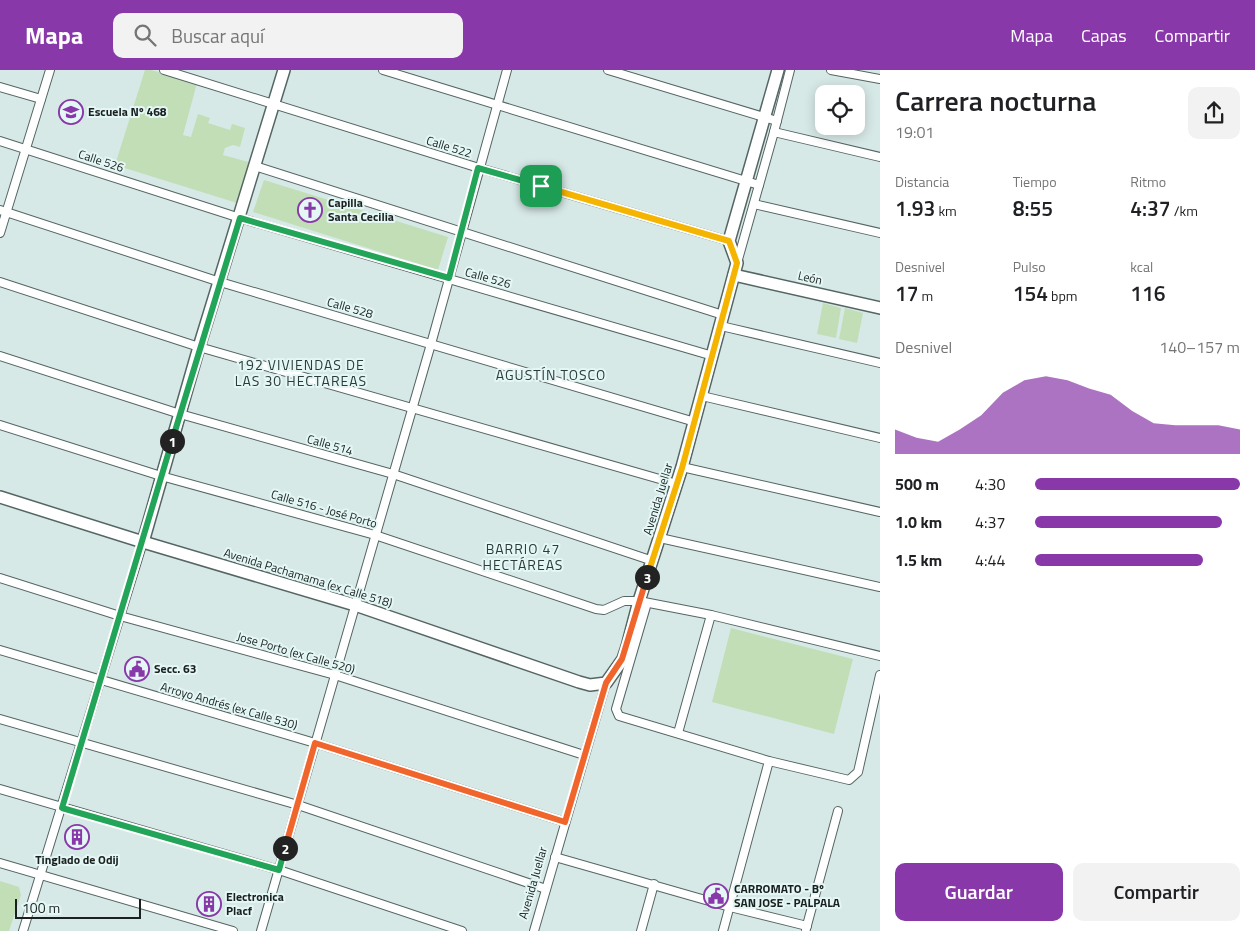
<!DOCTYPE html>
<html lang="es">
<meta charset="utf-8">
<style>
:root{--surface:#fff;--page:#f2f2f2;--text:#202124;--muted:#757577;--accent:#8838a8}
body{margin:0;font-family:"Titillium Web",sans-serif;background:var(--page);color:var(--text);height:100vh;display:flex;flex-direction:column;font-size:19px;white-space:nowrap}
*{box-sizing:border-box;margin:0}
p{font-size:16px;color:var(--muted)}
.icon{flex:none;width:28px;height:28px;fill:none;stroke:currentColor;stroke-width:2;stroke-linecap:round;stroke-linejoin:round}
.map{position:relative;flex:1;overflow:hidden}
.details{display:flex;flex-direction:column;background:var(--surface);width:375px}
.details>*{flex:none}
.controls{position:absolute;left:815px;top:15px;display:grid;gap:10px}
.controls a{display:grid;place-items:center;width:50px;height:50px;border-radius:10px;background:var(--surface);box-shadow:0 2px 12px #0003;font-size:25px}
.scale{position:absolute;left:15px;bottom:12px;width:126px;box-sizing:border-box;padding-left:5px;border:2px solid #19201f;border-top:0;font-size:14px;line-height:18px;white-space:nowrap;color:#19201f;-webkit-text-stroke:4px #e4f7f5;paint-order:stroke}
.pin{position:absolute;display:grid;place-items:center;width:42px;height:42px;color:#fff;margin:-21px;border-radius:10px;box-shadow:0 2px 8px #0006}
.km{position:absolute;width:25px;height:25px;margin:-12px;border-radius:50%;background:#222;color:#fff;font-size:14px;line-height:25px;text-align:center}
.round{display:grid;place-items:center;flex:none;width:52px;height:52px;border-radius:10px;background:var(--page)}
.head{display:flex;align-items:center;justify-content:space-between;height:85px;padding:0 15px}
h1{font-size:28px;font-weight:600;line-height:38px}
.figures{display:grid;grid-template-columns:repeat(3,1fr);gap:8px;height:85px;padding:5px 15px}
.figures div{display:grid;align-content:center}
.figures b{font-size:21px;font-weight:600}
.figures small{font-size:14px;font-weight:400}
.figures p{font-size:14px}
.chart{height:140px;padding:10px 15px}
.chart p{display:flex;justify-content:space-between}
.chart svg{width:100%;height:90px;margin-top:5px;fill:var(--accent);opacity:.7}
.button{display:flex;gap:10px;margin-top:auto;padding:10px 15px}
.button a{flex:1;height:58px;border-radius:10px;background:var(--accent);color:#fff;font-size:20px;font-weight:600;line-height:58px;text-align:center}
.button a+a{background:var(--page);color:var(--text)}
ul{padding:0 15px;list-style:none;font-size:16px}
li{display:grid;grid-template-columns:80px 60px 1fr;align-items:center;height:38px}
li i{height:12px;border-radius:6px;background:var(--accent)}
header{display:flex;align-items:center;gap:30px;box-sizing:border-box;height:70px;padding:0 25px;background:var(--accent);color:#fff}
header strong{font-size:24px}
nav{display:flex;gap:28px;margin-inline-start:auto;font-size:18px}
.search{width:350px;height:45px;background:var(--page);display:flex;align-items:center;gap:12px;box-sizing:border-box;padding:0 18px;border-radius:10px;color:var(--muted);font-size:19px}
main{display:flex;flex:1;min-height:0}
.map>svg:first-child{display:block}
.green{fill:#c1deb7}
.lines{fill:none;stroke-linecap:round;stroke-linejoin:round}
.street-casing{stroke:#556563;stroke-width:10}
.secondary-casing{stroke:#556563;stroke-width:14}
.street{stroke:#fff;stroke-width:8}
.secondary{stroke:#fff;stroke-width:11}
.split-1-casing{stroke:#fff;stroke-width:10}
.split-2-casing{stroke:#fff;stroke-width:10}
.split-3-casing{stroke:#fff;stroke-width:10}
.split-4-casing{stroke:#fff;stroke-width:10}
.split-1{stroke:#22a559;stroke-width:6}
.split-2{stroke:#22a559;stroke-width:6}
.split-3{stroke:#f0652b;stroke-width:6}
.split-4{stroke:#f5b400;stroke-width:6}
.labels{text-anchor:middle;stroke-width:4;stroke-linejoin:round;paint-order:stroke}
.poi-label{font-size:12px;font-weight:bold;fill:#19201f;stroke:#e4f7f5;text-anchor:start}
.street-label{font-size:12px;fill:#19201f;stroke:#e4f7f5}
.neighbourhood-label{font-size:14px;letter-spacing:1px;fill:#2d3c3b;stroke:#e4f7f5}
</style>
<header>
<strong>Mapa</strong>
<div class="search"><svg class="icon" aria-label="search" viewBox="0 0 24 24"><circle cx="10" cy="10" r="6"/><path d="M15 15l6 6"/></svg>Buscar aquí</div>
<nav><a>Mapa</a><a>Capas</a><a>Compartir</a></nav>
</header>
<main>
<div class="map">
<svg width="880" height="861" viewBox="0 0 880 861">
<rect width="100%" height="100%" fill="#d7e9e7"/>
<g class="green">
<polygon points="145,0 151,0 197,13 183,65 191,67 198,44 210,48 208,53 230,60 232,54 245,58 240,77 233,75 225,78 223,85 252,93 241,127 237,133 115,95"/>
<polygon points="264,110 448,167 438,200 253,142"/>
<polygon points="823,233 841,238 836,268 817,264"/>
<polygon points="845,238 863,243 857,273 839,269"/>
<polygon points="731,558 853,589 834,664 712,632"/>
<polygon points="0,811 19,817 21,825 9,861 0,861"/>
</g>
<g class="lines">
<defs>
<g id="street">
<polyline points="164,0 479,98 729,171"/>
<polyline points="383,0 759,115"/>
<polyline points="608,0 777,51"/>
<polyline points="831,0 880,9"/>
<polyline points="0,17 41,29"/>
<polyline points="774,62 880,87"/>
<polyline points="0,71 240,148 713,286"/>
<polyline points="255,96 723,245"/>
<polyline points="754,134 880,163"/>
<polyline points="0,140 220,212 695,352"/>
<polyline points="0,163 50,0"/>
<polyline points="737,193 774,62 790,0"/>
<polyline points="0,212 199,277 677,414"/>
<polyline points="721,256 880,293"/>
<polyline points="0,286 180,344 393,404 653,491"/>
<polyline points="702,326 880,368"/>
<polyline points="0,355 161,406 375,465 596,539 604,540 624,531 639,531 711,545 880,586"/>
<polyline points="682,397 880,442"/>
<polyline points="660,468 880,517"/>
<polyline points="0,508 120,546 335,605 584,685"/>
<polyline points="647,533 616,639 619,646 769,691 849,710 858,702 880,605"/>
<polyline points="0,580 315,673 565,752"/>
<polyline points="0,649 298,735 546,819"/>
<polyline points="678,663 711,545"/>
<polyline points="0,719 279,800 462,861"/>
<polyline points="555,787 730,837 807,856"/>
<polyline points="0,793 233,861"/>
<polyline points="806,859 838,741"/>
<polyline points="23,861 143,472"/>
<polyline points="261,861 431,274 507,0"/>
<polyline points="534,861 606,613"/>
<polyline points="641,861 654,814"/>
<polyline points="723,861 769,691"/>
</g>
<g id="secondary">
<polyline points="734,205 880,238"/>
<polyline points="0,427 143,472 355,535 579,612 590,615 606,613 623,589 627,577 639,531 682,397 737,193 729,171 778,0"/>
<polyline points="143,472 199,277 284,0"/>
</g>
</defs>
<use href="#street" class="street-casing"/>
<use href="#secondary" class="secondary-casing"/>
<use href="#street" class="street"/>
<use href="#secondary" class="secondary"/>
</g>
<g class="lines">
<defs>
<polyline id="split-1" points="172,371 240,148 449,208 478,98 541,116"/>
<polyline id="split-2" points="172,371 62,738 279,800 285,778"/>
<polyline id="split-3" points="285,778 315,673 565,752 606,613 622,589 647,507"/>
<polyline id="split-4" points="541,116 729,171 737,193 682,398 647,507"/>
</defs>
<use href="#split-1" class="split-1-casing"/>
<use href="#split-2" class="split-2-casing"/>
<use href="#split-3" class="split-3-casing"/>
<use href="#split-4" class="split-4-casing"/>
<use href="#split-1" class="split-1"/>
<use href="#split-2" class="split-2"/>
<use href="#split-3" class="split-3"/>
<use href="#split-4" class="split-4"/>
</g>
<defs>
<symbol id="school-ring" viewBox="-11 -11 22 22"><circle r="9.5" fill="#e4f7f5" stroke="#8838a8" stroke-width="1.5"/><path d="M0-5L7-2L0 1L-7-2ZM-4 1L0 2.5L4 1V4Q0 6-4 4Z" fill="#8838a8"/></symbol>
<symbol id="church-ring" viewBox="-11 -11 22 22"><circle r="9.5" fill="#e4f7f5" stroke="#8838a8" stroke-width="1.5"/><path d="M-1.2-6h2.4v3.5h3.3v2.4h-3.3V6h-2.4V-.1h-3.3v-2.4h3.3Z" fill="#8838a8"/></symbol>
<symbol id="civic-ring" viewBox="-11 -11 22 22"><circle r="9.5" fill="#e4f7f5" stroke="#8838a8" stroke-width="1.5"/><path d="M-.6-6.5H3V-4.5H.6V-3L4-1V1h2V6H-6V1h2V-1L-.6-3ZM-1.2 2.5V6h2.4V2.5Z" fill="#8838a8"/></symbol>
<symbol id="building-ring" viewBox="-11 -11 22 22"><circle r="9.5" fill="#e4f7f5" stroke="#8838a8" stroke-width="1.5"/><path d="M-4-6H4V6H1V3H-1V6H-4ZM-2.5-4.3h1.7v1.8h-1.7ZM.8-4.3h1.7v1.8H.8ZM-2.5-1h1.7V.8h-1.7ZM.8-1h1.7V.8H.8Z" fill="#8838a8"/></symbol>
</defs>
<g fill-rule="evenodd">
<use href="#school-ring" x="57" y="28" width="28" height="28"/>
<use href="#church-ring" x="296" y="126" width="28" height="28"/>
<use href="#civic-ring" x="123" y="585" width="28" height="28"/>
<use href="#building-ring" x="63" y="753" width="28" height="28"/>
<use href="#civic-ring" x="702" y="812" width="28" height="28"/>
<use href="#building-ring" x="195" y="820" width="28" height="28"/>
</g>
<g class="labels">
<g class="poi-label">
<text x="88" y="46">Escuela Nº 468</text>
<text x="328" y="137">Capilla<tspan x="328" dy="14">Santa Cecilia</tspan></text>
<text x="154" y="603">Secc. 63</text>
<text x="77" y="794" text-anchor="middle">Tinglado de Odij</text>
<text x="734" y="823">CARROMATO - Bº<tspan x="734" dy="14">SAN JOSE - PALPALA</tspan></text>
<text x="226" y="831">Electronica<tspan x="226" dy="14">Placf</tspan></text>
</g>
<g class="street-label">
<text transform="translate(449 77) rotate(17)" y="4">Calle 522</text>
<text transform="translate(101 91) rotate(18)" y="4">Calle 526</text>
<text transform="translate(488 208) rotate(16)" y="4">Calle 526</text>
<text transform="translate(810 208) rotate(13)" y="4">León</text>
<text transform="translate(350 238) rotate(16)" y="4">Calle 528</text>
<text transform="translate(330 375) rotate(16)" y="4">Calle 514</text>
<text transform="translate(658 429) rotate(-73)" y="4">Avenida Juellar</text>
<text transform="translate(324 439) rotate(16)" y="4">Calle 516 - José Porto</text>
<text transform="translate(308 508) rotate(17)" y="4">Avenida Pachamama (ex Calle 518)</text>
<text transform="translate(296 583) rotate(16)" y="4">Jose Porto (ex Calle 520)</text>
<text transform="translate(229 636) rotate(16)" y="4">Arroyo Andrés (ex Calle 530)</text>
<text transform="translate(533 813) rotate(-74)" y="4">Avenida Juellar</text>
</g>
<g class="neighbourhood-label">
<text x="301" y="300">192 VIVIENDAS DE<tspan x="301" dy="16">LAS 30 HECTAREAS</tspan></text>
<text x="551" y="310">AGUSTÍN TOSCO</text>
<text x="523" y="484">BARRIO 47<tspan x="523" dy="16">HECTÁREAS</tspan></text>
</g>
</g>
</svg>
<div class="controls">
<a><svg class="icon" aria-label="locate" viewBox="0 0 24 24"><circle cx="12" cy="12" r="6"/><path d="M12 2v4M12 18v4M2 12h4M18 12h4"/></svg></a>
</div>
<div class="scale">100 m</div>
<div class="pin" style="left:541px;top:116px;background:#1e9e55"><svg class="icon" aria-label="arrive" viewBox="0 0 24 24"><path d="M6 21V4h12l-3 4 3 4H6"/></svg></div>
<b class="km" style="left:172px;top:371px">1</b>
<b class="km" style="left:285px;top:778px">2</b>
<b class="km" style="left:647px;top:507px">3</b>
</div>
<section class="details">
<div class="head"><div><h1>Carrera nocturna</h1><p>19:01</p></div><a class="round"><svg class="icon" aria-label="share" viewBox="0 0 24 24"><path d="M12 15V3M7 8l5-5 5 5M5 13v7h14v-7"/></svg></a></div>
<div class="figures">
<div><p>Distancia</p><b>1.93<small> km</small></b></div>
<div><p>Tiempo</p><b>8:55</b></div>
<div><p>Ritmo</p><b>4:37<small> /km</small></b></div>
</div>
<div class="figures">
<div><p>Desnivel</p><b>17<small> m</small></b></div>
<div><p>Pulso</p><b>154<small> bpm</small></b></div>
<div><p>kcal</p><b>116</b></div>
</div>
<div class="chart"><p><span>Desnivel</span>140–157 m</p>
<svg viewBox="0 0 160 44" preserveAspectRatio="none"><path d="M0 44V32L10 36L20 38L30 32L40 25L50 14L60 8L70 6L80 8L90 12L100 15L110 23L120 29L130 30L140 30L150 30L160 32V44z"/></svg>
</div>
<ul>
<li><b>500 m</b>4:30<i style="width:100%"></i></li>
<li><b>1.0 km</b>4:37<i style="width:91%"></i></li>
<li><b>1.5 km</b>4:44<i style="width:82%"></i></li>
</ul>
<div class="button"><a>Guardar</a><a>Compartir</a></div>
</section>
</main>
